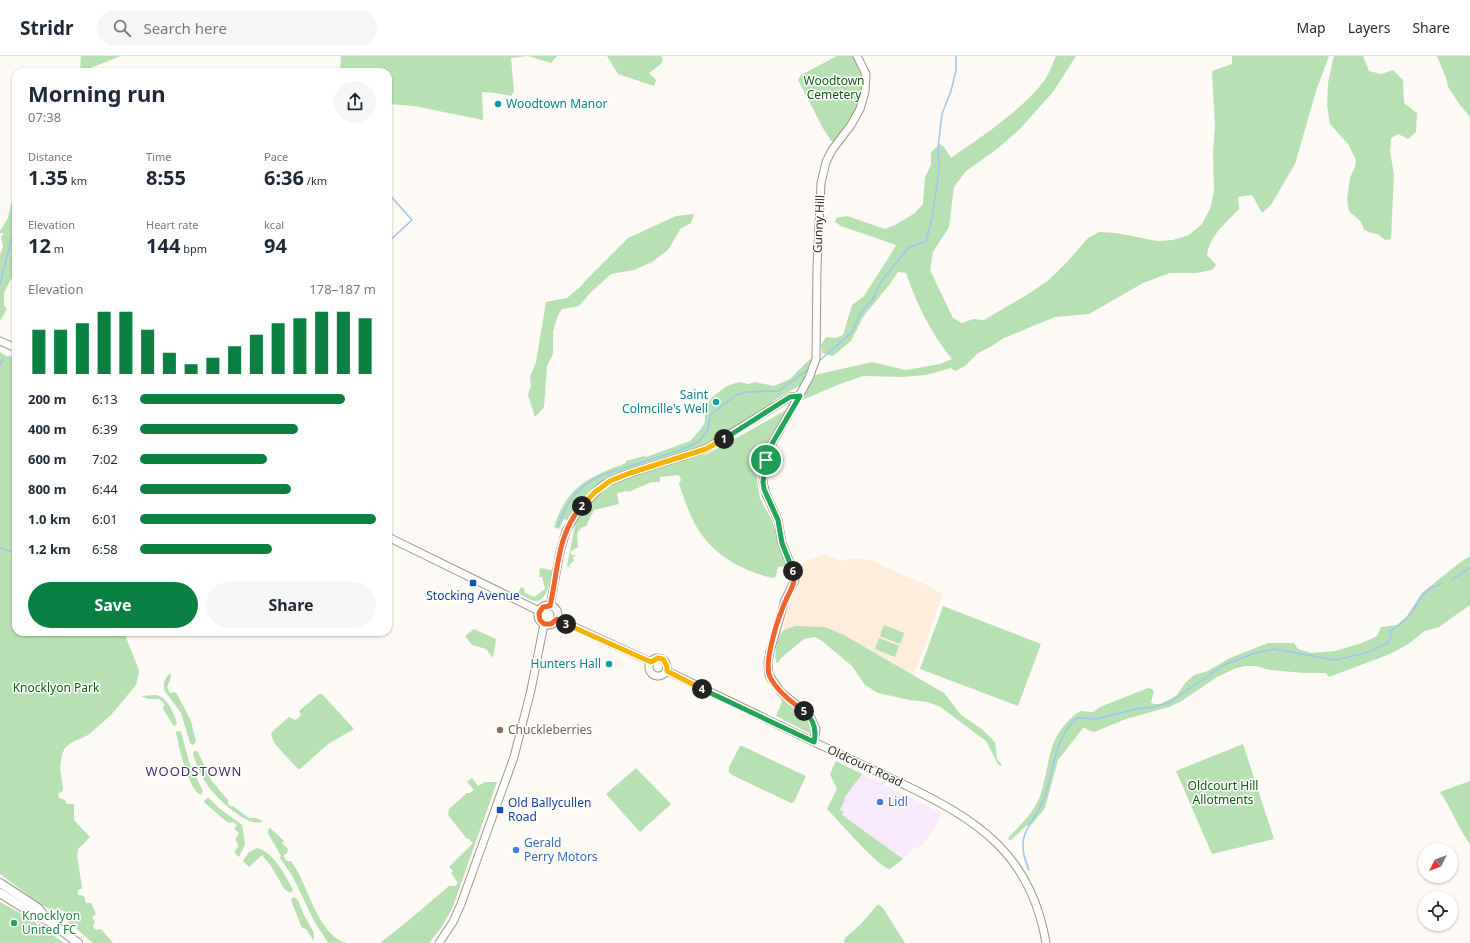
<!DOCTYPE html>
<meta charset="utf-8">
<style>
:root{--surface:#fff;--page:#f6f6f7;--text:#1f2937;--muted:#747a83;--line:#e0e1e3;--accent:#0b8043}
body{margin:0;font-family:"Noto Sans",sans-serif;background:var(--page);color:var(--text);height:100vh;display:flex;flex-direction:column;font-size:15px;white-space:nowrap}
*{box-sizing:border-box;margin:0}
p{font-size:13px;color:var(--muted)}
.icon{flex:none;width:22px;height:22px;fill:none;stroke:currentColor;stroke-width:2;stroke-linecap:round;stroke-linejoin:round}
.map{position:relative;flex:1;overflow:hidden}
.panel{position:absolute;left:12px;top:12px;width:380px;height:568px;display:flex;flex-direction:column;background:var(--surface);border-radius:12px;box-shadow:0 1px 3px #0004}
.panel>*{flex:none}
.needle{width:26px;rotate:228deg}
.fabs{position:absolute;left:1418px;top:787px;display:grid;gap:8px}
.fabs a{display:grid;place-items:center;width:40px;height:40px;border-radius:50%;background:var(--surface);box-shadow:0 1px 3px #0004;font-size:20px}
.pin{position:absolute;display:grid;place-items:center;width:34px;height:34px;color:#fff;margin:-17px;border:2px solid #fff;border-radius:50%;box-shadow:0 1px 4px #0007}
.km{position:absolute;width:20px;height:20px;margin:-10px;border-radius:50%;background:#222;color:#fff;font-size:11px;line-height:20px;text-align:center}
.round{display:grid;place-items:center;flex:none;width:42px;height:42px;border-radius:21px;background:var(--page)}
.summary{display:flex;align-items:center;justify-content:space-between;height:68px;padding:0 16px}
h1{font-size:22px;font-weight:700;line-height:30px}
.metrics{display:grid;grid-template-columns:repeat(3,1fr);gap:6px;height:68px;padding:4px 16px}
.metrics div{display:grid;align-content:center}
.metrics b{font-size:20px;font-weight:700}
.metrics small{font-size:11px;font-weight:400}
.metrics p{font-size:11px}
.chart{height:112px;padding:8px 16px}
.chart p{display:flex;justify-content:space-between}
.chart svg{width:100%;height:72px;margin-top:4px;stroke:var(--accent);stroke-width:6}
.primary-button{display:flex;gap:8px;margin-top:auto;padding:8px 16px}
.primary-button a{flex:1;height:46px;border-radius:24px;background:var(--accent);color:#fff;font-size:16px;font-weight:700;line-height:46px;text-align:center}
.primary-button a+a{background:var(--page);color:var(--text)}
ul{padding:0 16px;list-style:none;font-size:13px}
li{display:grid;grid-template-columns:64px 48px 1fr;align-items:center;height:30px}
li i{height:10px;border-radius:5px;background:var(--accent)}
header{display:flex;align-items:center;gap:24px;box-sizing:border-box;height:56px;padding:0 20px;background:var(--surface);border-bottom:1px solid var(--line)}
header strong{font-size:19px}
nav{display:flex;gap:22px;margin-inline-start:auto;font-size:14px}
.search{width:280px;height:36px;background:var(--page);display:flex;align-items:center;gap:10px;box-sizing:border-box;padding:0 14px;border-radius:22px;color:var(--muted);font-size:15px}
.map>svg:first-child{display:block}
.commercial{fill:#f9e9fc}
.built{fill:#fdedda}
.green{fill:#b7e0b3}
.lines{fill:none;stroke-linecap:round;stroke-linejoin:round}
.stream{stroke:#a0c5f4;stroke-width:1.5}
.tertiary-casing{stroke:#9f9589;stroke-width:9}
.secondary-casing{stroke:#9f9589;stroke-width:10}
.tertiary{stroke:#fff;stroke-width:7}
.secondary{stroke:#fff;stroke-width:8}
.split-1-casing{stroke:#fff;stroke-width:8}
.split-2-casing{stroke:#fff;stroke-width:8}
.split-3-casing{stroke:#fff;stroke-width:8}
.split-4-casing{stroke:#fff;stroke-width:8}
.split-5-casing{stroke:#fff;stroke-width:8}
.split-6-casing{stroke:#fff;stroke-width:8}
.split-7-casing{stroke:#fff;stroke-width:8}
.split-1{stroke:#22a559;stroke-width:5}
.split-2{stroke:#f5b400;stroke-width:5}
.split-3{stroke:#f0652b;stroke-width:5}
.split-4{stroke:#f5b400;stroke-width:5}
.split-5{stroke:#22a559;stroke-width:5}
.split-6{stroke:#f0652b;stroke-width:5}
.split-7{stroke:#22a559;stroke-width:5}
.culture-dot{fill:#0f9aa8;stroke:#fff;stroke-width:1.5}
.transit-dot{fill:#1a4fb4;stroke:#fff;stroke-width:1.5}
.education-dot{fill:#8d6e63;stroke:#fff;stroke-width:1.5}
.shop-dot{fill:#3f7fe0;stroke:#fff;stroke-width:1.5}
.leisure-dot{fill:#2e9e5b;stroke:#fff;stroke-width:1.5}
.labels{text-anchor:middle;stroke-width:3;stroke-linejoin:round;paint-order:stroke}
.park-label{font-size:12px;fill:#115b10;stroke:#fff}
.culture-label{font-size:12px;fill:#0d838f;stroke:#fff;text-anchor:end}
.street-label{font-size:12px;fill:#35312c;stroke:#fff}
.transit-label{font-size:12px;fill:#164399;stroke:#fff}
.education-label{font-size:12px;fill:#785e54;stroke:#fff;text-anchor:start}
.shop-label{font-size:12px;fill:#366cbe;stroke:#fff;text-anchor:start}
.leisure-label{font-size:12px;fill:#27864d;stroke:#fff;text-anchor:start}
.neighbourhood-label{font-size:13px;letter-spacing:1px;fill:#3f316d;stroke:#fff}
</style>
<header>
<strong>Stridr</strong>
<div class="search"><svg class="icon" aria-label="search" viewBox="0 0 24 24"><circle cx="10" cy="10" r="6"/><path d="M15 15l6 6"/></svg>Search here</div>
<nav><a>Map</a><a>Layers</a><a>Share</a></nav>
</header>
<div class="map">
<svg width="1470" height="887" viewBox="0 0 1470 887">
<rect width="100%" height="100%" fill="#fdf9f4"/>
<polygon class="commercial" points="862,718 940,756 941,759 936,771 923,788 919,791 914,792 903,803 842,759 840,754 845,743 844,742"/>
<polygon class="built" points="824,499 841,505 857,502 871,504 911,523 923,527 943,538 914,619 844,579 825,571 795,570 787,572 782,576 788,552 797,532 799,522 798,511 807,504"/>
<g class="green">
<polygon points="81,0 121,0 80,16 73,16 77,14 80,16"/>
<polygon points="341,0 557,0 551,7 528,0 511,2 514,35 511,40 495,37 482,36 483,64 414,50 388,48 388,16 340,16"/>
<polygon points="607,0 661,0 663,3 661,8 649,17 656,24 654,30 618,18"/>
<path d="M837,0h17c3,7 7,16 8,24 1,18 -12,54 -30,62l-8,-12 -26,-50 3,-5z"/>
<path d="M1056,0h20l-23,36 -34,38 -22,19 -31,22 -12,16 -5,40 -16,25 -3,18 23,48 9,5 11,-4 11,1 46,-27 20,-14 18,-18 20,-23 11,-6 17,1 41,8 16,-1 16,-5 13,-11 8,-15 4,-17 -1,-40 2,-26 -3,-55 20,-7v-8h97l-13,35 -21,73 -24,41 -9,8 -10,-18 -14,2 1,12c-13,14 -29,26 -32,46l9,10 -4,5 -16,3h-26l-27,10 -54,31 -34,3 -51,21 -14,9 -12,6 -13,13 -10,5 -4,-3 -25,7 -24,2 -39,-1 -23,8 -38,16 13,-25 57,-13 34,8 34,-6 12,-5c-21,-26 -35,-54 -46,-86l-8,-1 -9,13 -26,32 -12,24 -18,15 -11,-3 -1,-8 5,-8 10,1 7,-3 9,-30 12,-9 27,-42 5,-9 -55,-19 -6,-4 1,-4 11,-2 38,13 10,-4 20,-12 8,-9 2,-27 6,-12v-13l9,-8 4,3 7,11c32,-23 68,-45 93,-77 5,-7 9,-17 12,-25z"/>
<polygon points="1334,0 1363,0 1369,15 1381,18 1393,14 1403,24 1404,47 1417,57 1416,76 1408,83 1398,78 1391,82 1390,96 1394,118 1391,183 1385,184 1378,178 1371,177 1364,174 1361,166 1349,155 1347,144 1350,122 1355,111 1356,104 1348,88 1330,68 1327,49 1328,27"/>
<polygon points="1437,0 1470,0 1470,61 1460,49 1448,31 1446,22"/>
<polygon points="16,128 16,213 4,237 4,249 7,253 0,265 0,200 3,190 1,181 4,177 0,177 0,175 8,162"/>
<polygon points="694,158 691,167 681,172 668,194 652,206 634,214 611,218 590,237 579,250 562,253 558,259 553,276 553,298 547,310 544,351 535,361 528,339 531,330 530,321 536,306 546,246 567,242 580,231 590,220 628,182 676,160"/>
<polygon points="0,296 8,301 9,299 16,303 16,576 124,576 138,612 139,616 136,629 111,659 88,679 71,687 65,692 62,698 60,712 63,732 62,736 58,737 59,742 65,744 67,748 74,748 74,764 90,781 78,793 77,800 82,831 81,833 78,834 78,839 84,840 86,847 91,847 96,858 92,861 95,866 93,871 96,874 99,873 102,874 113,887 93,887 67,865 65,856 60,853 51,854 40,848 0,818"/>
<path d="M810,303l3,3 -6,15 -6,8 -25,14 -7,7 -64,40 -62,18 -34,13 -14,10 -12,11 -16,22 -3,-1 -5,10 -5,-2c13,-41 35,-50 72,-64v-2l18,-5 2,1 44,-16 11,-12 4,-7v-15l7,-10 15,-11 12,-4 9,2 7,-2 19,4 16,-7z"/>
<path d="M788,353l-28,54 -3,17 3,18 5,10 7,12 14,46 -8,1 -2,9 -3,2c-32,-7 -63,-25 -78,-54 -7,-13 -11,-26 -16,-40l2,-4 -2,-5 -19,2v5h-8l-24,10 -1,-1 -10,2 2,11 -25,6 -8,16 -5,2 -4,5 1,14 -8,5 2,3h4l-3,2 1,4 -5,4 2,3 -4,-2 9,-46 8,-11 16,-16 14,-10 36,-13 54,-15h2z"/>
<path d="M1470,500v49l-31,22 -14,4 -17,13 -18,10 -61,23 -3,-4h-22l-34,-3 -15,-4h-11l-10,3 -17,8 -37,25 -11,5 -43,12 -32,13 -6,-2 -3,-2h-2l-25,32 -13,48 -13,16 -6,2 -16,15 -2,-3c12,-13 26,-25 32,-42 12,-35 5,-60 40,-85l13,1 7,-5 48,-19 4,1 2,3 -3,10 2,2h7l16,-8 10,-14 8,-7 14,-4 22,-13 38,-15h26l4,6 14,4 23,-2 27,-8 15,-7 4,-9 16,-2 10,-9 15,-23 36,-29z"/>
<path d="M540,512l12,2c-1,8 -5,33 -17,31 -5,-1 -12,-5 -17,-8l3,-6 3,1 1,5 9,4 11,-8 -3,-12h-3z"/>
<polygon points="943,550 1041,588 1018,650 920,613"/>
<polygon points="884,569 904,577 900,588 880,580"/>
<path d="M795,570l30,1 19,8 100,58 17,22 22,15 12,12 2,17 5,6 -2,1 -2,-2 -12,-23 -47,-35 -12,-4 -17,-2 -32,-7 -13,-8 -13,-19 -30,-25 -7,-4 -11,2 -23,19 -3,5 -2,-1c-2,-8 1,-25 7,-31 4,-3 7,-3 12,-5z"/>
<polygon points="474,573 496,583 493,602 486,593 472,589 465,580"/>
<polygon points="879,582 899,590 895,601 875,593"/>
<path d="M765,613c6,10 12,21 19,30 8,9 32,21 28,35h-1l-35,-18 6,-14 -3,-8 -12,-12 -2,-5z"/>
<polygon points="171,618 170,624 167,631 170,637 174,636 177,638 191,665 196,686 193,689 190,687 181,657 164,634 164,626 168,619"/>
<polygon points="319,638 322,638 354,673 328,688 300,713 298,713 274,687 271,678 273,675 289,661 296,664 301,659 299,655"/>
<path d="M155,639c11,0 19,18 22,28l-2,3 -2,-1 -10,-16v-2l2,-2 -5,-6h-12l-7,-3z"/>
<path d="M178,675l3,1 9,33 13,26 -2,4c-12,-4 -23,-50 -25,-63z"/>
<polygon points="1243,688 1274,783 1212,798 1176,715"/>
<polygon points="740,690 742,690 806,720 794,746 791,747 732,719 729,716 729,711"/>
<path d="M195,694l3,2 13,28 17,20v4l4,3 1,-1 16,12h7l7,3c-13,9 -47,-23 -54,-34 -8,-10 -12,-21 -16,-33z"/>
<path d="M836,705l26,13 -18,24 1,1 -5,11 4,2 -2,3 61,44 -13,10c-11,-1 -52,-49 -63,-60l10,-20 -7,-15z"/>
<polygon points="636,712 671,748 640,776 606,738"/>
<polygon points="472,722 478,730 485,726 497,726 452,853 441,872 429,887 380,887 403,869 449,830 455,830 458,827 451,817 453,815 449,811 473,787 469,783 467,783 448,759 449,753 467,737 470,737 474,734 467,726"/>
<path d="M1470,725v63c-12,-16 -18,-35 -30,-52z"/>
<polygon points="207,742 209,742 219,752 242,769 245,788 239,801 234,796 238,791 237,786 235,784 239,777 234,773 237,769 233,766 229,767 222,762 205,747 204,745"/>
<path d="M269,771l15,14 -2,2 6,6 -1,4 -4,3 4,5h4c17,22 26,74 55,82h-18l-15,-24 -20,-42 -13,-19 1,-2 -13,-23z"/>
<path d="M257,792c16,4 27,25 34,38l2,4 -2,3 -6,-3 -14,-24 -9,-11 -13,12 -6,-6 6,-9z"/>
<polygon points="294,841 298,844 303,857 314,877 314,885 306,873 302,872 291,844"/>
<polygon points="0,846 29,862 64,887 0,887"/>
<polygon points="878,848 883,852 905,887 844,887 845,882 861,868"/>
</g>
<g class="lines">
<g class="stream">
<polyline points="388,137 412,164 388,186"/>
<polyline points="0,228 16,165"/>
<polyline points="818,306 852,276 860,258 873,243 882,224 909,191 926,185 932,162 939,114 938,92 942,58 951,35 956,14 956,0"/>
<polyline points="0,309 3,303"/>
<path d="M558,470c9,-25 18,-37 41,-50l84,-27 15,-7 10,-12 2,-15 26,-20 10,-3 33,-1 31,-23"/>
<polyline points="0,492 16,497"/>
<polyline points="1452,524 1470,511"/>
<path d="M1029,814c-4,-10 -8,-21 -5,-33 3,-11 12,-21 17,-32 14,-28 10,-65 36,-87l20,1 39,-10 18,-2 16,-5 54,-37 28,-11 22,-5 61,11 31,-7 22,-10 3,-7 -1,-5 9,-6 10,-9 13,-20 8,-8 11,-4"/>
</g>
<defs>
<g id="tertiary">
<path d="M857,0l9,18 -1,18 -5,17 -9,16 -19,25 -6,12 -5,21 -4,84 -1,92 -7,19 -36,64 -7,18 -3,22 3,12 12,26 4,23 12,30 1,7 -10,20 -15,51 -2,12 1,12 12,17 25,21 6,7 4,9 -2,13c30,14 59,28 89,42 75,36 128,70 143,159"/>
<polyline points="0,285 16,292"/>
<polyline points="388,481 539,555"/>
<circle cx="548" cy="559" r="10"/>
<polyline points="550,550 560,496 566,475 579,453 602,430 610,425 630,417 706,393 790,341 799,340"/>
<polyline points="557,563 651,606"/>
<circle cx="658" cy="611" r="9"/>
<polyline points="667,615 814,686"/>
<polyline points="439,887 453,866 461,848 514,701 531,634 544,568"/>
</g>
<g id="secondary">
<polyline points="0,827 38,852 47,863"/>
<polyline points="0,837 35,859 49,865 78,887"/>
</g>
</defs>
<use href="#tertiary" class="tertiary-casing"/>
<use href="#secondary" class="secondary-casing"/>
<use href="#tertiary" class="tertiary"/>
<use href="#secondary" class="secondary"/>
</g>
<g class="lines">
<defs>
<polyline id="split-1" points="724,383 790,341 800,340 773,386 766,404"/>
<polyline id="split-2" points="582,450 594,437 610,425 630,417 706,393 724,383"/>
<path id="split-3" d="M566,568l-9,-5 -6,5h-7l-4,-4 -1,-7 4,-6 7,-1c8,-34 7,-73 32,-100"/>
<polyline id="split-4" points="566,568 651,606 658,602 663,603 667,610 667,615 702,633"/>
<path id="split-5" d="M702,633l112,53c3,-12 0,-22 -10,-31"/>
<path id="split-6" d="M793,515c4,11 -3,19 -7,29 -7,15 -23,62 -16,77 7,14 21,25 34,34"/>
<polyline id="split-7" points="766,404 763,426 764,433 778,464 782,487 793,515"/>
</defs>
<use href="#split-1" class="split-1-casing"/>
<use href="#split-2" class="split-2-casing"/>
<use href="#split-3" class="split-3-casing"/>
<use href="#split-4" class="split-4-casing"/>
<use href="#split-5" class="split-5-casing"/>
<use href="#split-6" class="split-6-casing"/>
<use href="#split-7" class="split-7-casing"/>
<use href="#split-1" class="split-1"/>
<use href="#split-2" class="split-2"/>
<use href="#split-3" class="split-3"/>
<use href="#split-4" class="split-4"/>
<use href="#split-5" class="split-5"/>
<use href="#split-6" class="split-6"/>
<use href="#split-7" class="split-7"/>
</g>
<g class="culture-dot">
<circle cx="498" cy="48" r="4"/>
<circle cx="716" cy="346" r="4"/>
<circle cx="609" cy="608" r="4"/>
</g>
<g class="transit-dot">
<rect x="469" y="523" width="8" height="8" rx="2"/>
<rect x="496" y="750" width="8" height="8" rx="2"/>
</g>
<circle class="education-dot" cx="500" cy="674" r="4"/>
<g class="shop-dot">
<circle cx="880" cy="746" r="4"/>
<circle cx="516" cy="794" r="4"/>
</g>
<circle class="leisure-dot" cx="14" cy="867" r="4"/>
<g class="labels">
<g class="park-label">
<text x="834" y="29">Woodtown<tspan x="834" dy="14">Cemetery</tspan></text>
<text x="56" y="636">Knocklyon Park</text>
<text x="1223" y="734">Oldcourt Hill<tspan x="1223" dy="14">Allotments</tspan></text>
</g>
<g class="culture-label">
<text x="506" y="52" text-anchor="start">Woodtown Manor</text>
<text x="708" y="343">Saint<tspan x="708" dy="14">Colmcille's Well</tspan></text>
<text x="601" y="612">Hunters Hall</text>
</g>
<g class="street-label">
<text transform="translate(819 168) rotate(-87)" y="4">Gunny Hill</text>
<text transform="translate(865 710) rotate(25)" y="4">Oldcourt Road</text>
</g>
<g class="transit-label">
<text x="473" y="544">Stocking Avenue</text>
<text x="508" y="751" text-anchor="start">Old Ballycullen<tspan x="508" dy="14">Road</tspan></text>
</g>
<g class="education-label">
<text x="508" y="678">Chuckleberries</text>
</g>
<g class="shop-label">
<text x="888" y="750">Lidl</text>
<text x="524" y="791">Gerald<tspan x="524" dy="14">Perry Motors</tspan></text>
</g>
<g class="leisure-label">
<text x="22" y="864">Knocklyon<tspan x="22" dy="14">United FC</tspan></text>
</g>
<g class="neighbourhood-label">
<text x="194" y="720">WOODSTOWN</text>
</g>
</g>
</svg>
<div class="fabs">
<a><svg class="needle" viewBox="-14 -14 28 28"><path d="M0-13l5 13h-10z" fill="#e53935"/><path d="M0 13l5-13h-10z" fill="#747a83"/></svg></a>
<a><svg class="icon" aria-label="locate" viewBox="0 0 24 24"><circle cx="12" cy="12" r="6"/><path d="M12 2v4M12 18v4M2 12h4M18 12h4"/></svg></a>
</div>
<div class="pin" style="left:766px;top:404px;background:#1e9e55"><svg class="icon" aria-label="arrive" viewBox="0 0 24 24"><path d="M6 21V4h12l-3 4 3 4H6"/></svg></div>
<b class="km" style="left:724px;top:383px">1</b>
<b class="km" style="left:582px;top:450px">2</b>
<b class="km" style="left:566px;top:568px">3</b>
<b class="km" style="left:702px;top:633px">4</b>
<b class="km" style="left:804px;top:655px">5</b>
<b class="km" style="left:793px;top:515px">6</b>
<section class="panel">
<div class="summary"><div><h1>Morning run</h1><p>07:38</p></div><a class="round"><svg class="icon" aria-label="share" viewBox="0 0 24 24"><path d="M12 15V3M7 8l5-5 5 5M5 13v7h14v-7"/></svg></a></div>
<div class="metrics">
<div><p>Distance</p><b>1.35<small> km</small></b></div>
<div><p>Time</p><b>8:55</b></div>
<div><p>Pace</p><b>6:36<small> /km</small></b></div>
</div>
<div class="metrics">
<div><p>Elevation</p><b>12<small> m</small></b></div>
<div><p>Heart rate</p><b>144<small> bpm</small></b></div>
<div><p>kcal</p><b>94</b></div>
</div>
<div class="chart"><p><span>Elevation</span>178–187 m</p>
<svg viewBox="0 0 160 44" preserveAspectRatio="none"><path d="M5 44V17M15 44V17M25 44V13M35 44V6M45 44V6M55 44V17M65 44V31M75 44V38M85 44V34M95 44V27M105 44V20M115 44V13M125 44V10M135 44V6M145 44V6M155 44V10"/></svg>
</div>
<ul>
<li><b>200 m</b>6:13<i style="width:87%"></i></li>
<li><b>400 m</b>6:39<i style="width:67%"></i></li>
<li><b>600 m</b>7:02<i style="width:54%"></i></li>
<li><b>800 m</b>6:44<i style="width:64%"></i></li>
<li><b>1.0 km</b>6:01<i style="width:100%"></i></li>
<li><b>1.2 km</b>6:58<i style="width:56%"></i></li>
</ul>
<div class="primary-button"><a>Save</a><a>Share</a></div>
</section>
</div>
